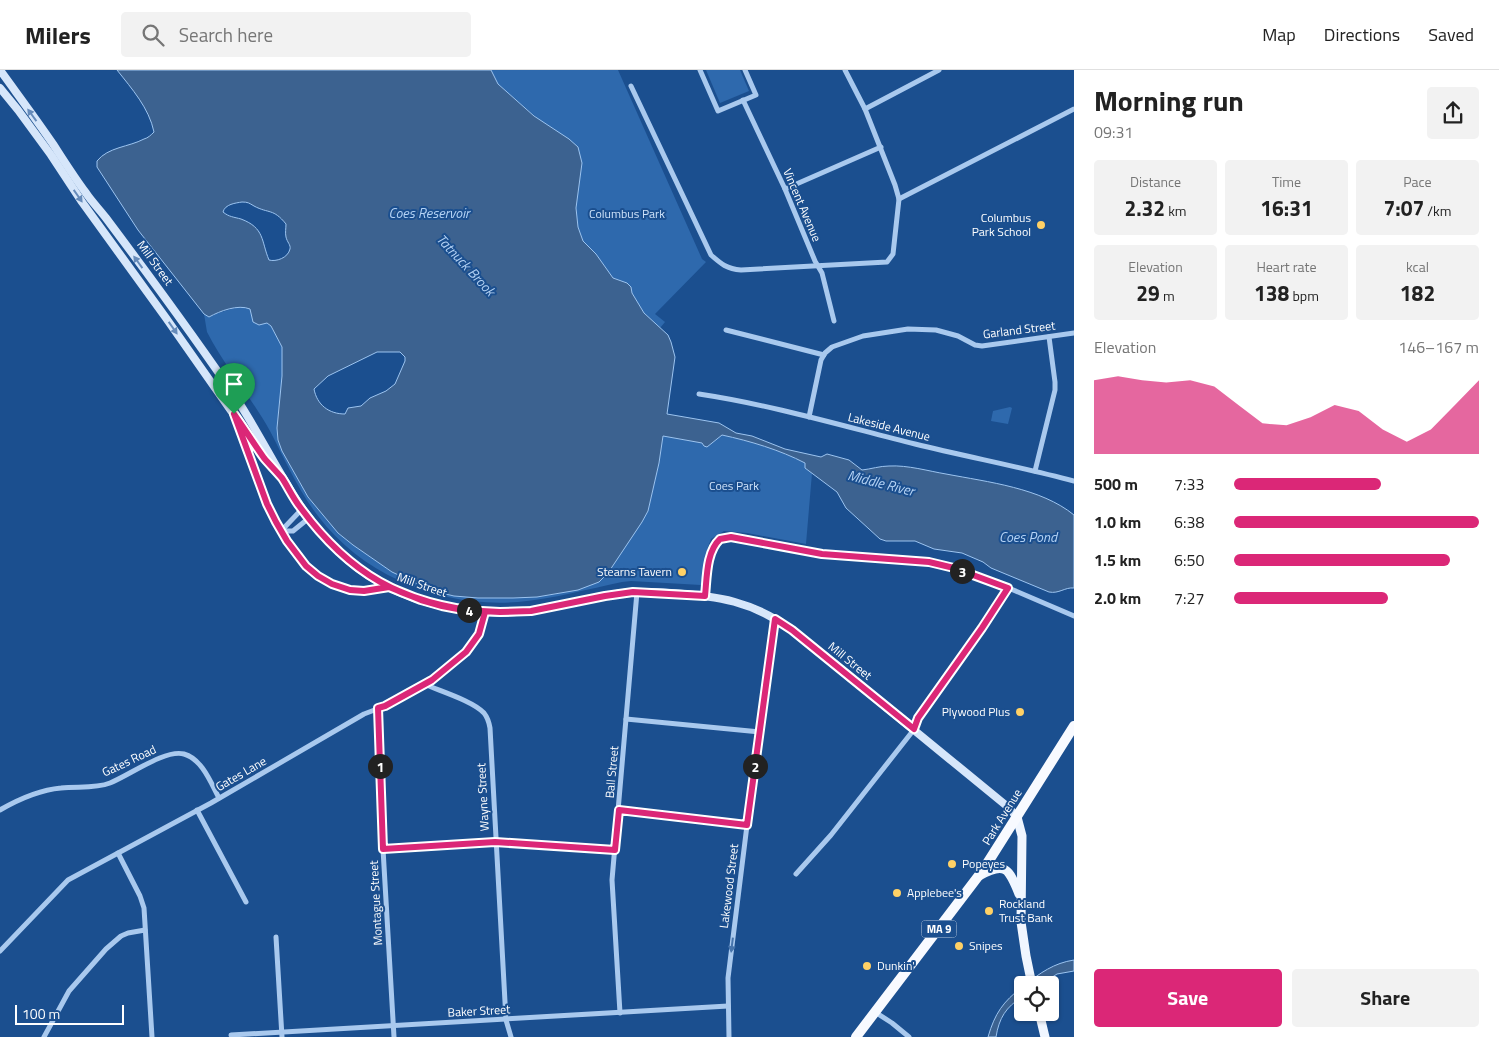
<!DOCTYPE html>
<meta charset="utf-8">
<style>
:root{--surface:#fff;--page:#f2f2f2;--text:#222;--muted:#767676;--line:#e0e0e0;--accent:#db2777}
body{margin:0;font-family:"Titillium Web",sans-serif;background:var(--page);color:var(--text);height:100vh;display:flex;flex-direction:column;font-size:19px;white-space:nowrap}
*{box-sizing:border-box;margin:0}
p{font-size:16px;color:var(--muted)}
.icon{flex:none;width:28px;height:28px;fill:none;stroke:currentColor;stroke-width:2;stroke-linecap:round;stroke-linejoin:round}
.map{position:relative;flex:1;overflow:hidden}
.drawer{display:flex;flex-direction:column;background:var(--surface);width:425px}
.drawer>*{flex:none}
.fabs{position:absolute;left:1014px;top:906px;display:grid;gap:10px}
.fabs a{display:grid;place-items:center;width:45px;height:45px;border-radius:5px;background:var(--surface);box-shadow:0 1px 4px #0004;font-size:25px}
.scale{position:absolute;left:15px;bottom:12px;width:109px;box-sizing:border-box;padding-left:5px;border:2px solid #fff;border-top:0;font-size:14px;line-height:18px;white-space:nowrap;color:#fff;-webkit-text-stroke:4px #1b4f8f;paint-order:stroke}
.pin{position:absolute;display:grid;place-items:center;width:42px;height:42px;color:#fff;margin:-51px -21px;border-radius:50% 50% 50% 0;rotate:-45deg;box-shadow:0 0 5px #0007}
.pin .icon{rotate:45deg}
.km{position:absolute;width:25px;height:25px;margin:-12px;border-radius:50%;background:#222;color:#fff;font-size:14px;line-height:25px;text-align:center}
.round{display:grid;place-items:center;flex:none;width:52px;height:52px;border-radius:5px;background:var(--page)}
.head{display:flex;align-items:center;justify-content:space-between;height:85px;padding:0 20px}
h1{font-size:28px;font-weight:700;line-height:38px}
.figures{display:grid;grid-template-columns:repeat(3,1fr);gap:8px;height:85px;padding:5px 20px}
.figures div{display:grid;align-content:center;border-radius:5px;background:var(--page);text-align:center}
.figures b{font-size:21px;font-weight:700}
.figures small{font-size:14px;font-weight:400}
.figures p{font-size:14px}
.chart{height:140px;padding:10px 20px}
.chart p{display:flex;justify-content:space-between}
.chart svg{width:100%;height:90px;margin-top:5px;fill:var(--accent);opacity:.7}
.button{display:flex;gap:10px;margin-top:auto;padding:10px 20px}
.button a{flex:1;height:58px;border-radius:5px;background:var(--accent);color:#fff;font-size:20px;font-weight:700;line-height:58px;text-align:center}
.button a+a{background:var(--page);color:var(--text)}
ul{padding:0 20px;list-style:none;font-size:16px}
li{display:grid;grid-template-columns:80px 60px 1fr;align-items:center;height:38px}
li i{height:12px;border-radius:6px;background:var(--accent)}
header{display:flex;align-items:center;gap:30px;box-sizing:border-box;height:70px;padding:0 25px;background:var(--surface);border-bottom:1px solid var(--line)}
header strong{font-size:24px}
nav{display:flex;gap:28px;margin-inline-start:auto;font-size:18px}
.search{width:350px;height:45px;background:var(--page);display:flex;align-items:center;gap:12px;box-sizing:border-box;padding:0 18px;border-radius:5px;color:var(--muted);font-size:19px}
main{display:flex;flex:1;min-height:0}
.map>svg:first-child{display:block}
.green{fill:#2e69ad}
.water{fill:#3c6290;stroke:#9cc4f0;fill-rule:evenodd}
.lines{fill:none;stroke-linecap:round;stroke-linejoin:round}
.minor{stroke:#a9c9ee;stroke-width:5}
.secondary{stroke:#d6e6fa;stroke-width:8}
.primary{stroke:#f0f6ff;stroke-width:9}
.trunk{stroke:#f8faff;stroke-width:10}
.oneway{fill:#668bba}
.oneway2{fill:#4674ac}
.route-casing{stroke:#fff;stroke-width:10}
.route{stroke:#db2777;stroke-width:6}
.poi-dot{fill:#ffd166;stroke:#1b4f8f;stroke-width:2}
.labels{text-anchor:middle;stroke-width:4;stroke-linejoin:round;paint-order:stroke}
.shield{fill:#1b4f8f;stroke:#bbcadd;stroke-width:1}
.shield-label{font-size:11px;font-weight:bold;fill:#fff}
.street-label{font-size:12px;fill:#fff;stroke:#1b4f8f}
.park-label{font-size:12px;fill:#cfe3fa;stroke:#1b4f8f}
.poi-label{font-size:12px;fill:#fff;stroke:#1b4f8f;text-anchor:start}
.water-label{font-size:14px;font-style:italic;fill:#b5d3f5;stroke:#1b4f8f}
</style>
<header>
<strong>Milers</strong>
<div class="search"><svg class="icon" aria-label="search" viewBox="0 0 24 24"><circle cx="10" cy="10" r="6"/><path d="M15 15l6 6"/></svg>Search here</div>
<nav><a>Map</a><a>Directions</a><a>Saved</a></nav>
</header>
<main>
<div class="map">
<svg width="1074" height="967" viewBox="0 0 1074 967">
<rect width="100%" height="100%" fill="#1b4f8f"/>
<g class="green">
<polygon points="491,0 618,0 702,189 706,192 655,244 665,252 660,258 644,243 632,223 631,217 627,213 613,208 596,184 583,171 578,157 576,138 582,93 544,54 498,14"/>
<polygon points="706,0 740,0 749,21 720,33"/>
<path d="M238,237h7l5,2 4,13 13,1 4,3 11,21v29l-5,52 1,12 4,11 26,46 30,36 15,12 39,27 40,19 22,5 24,2 59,-1 20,-3 51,-21 40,-62 11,-48 4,-27 39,7 5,4 15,-12c28,6 58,15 83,28v5l7,5 -6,71 -59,-11 -23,-2 -13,8 -3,8 -7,38 -70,-4 -9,1c-34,7 -69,17 -104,20 -75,6 -154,-25 -200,-86 -20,-26 -33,-56 -48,-85 -19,-34 -45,-64 -63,-99l-3,-18 5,3 9,-4z"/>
<polygon points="1010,337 1012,338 1008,354 991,351 993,341"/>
</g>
<g class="water">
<path d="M117,0h374l7,14 36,32 35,23 9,8 4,16 -6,45 2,19 5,14 13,13 17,24 14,5 4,4 1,6 12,20 24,22 3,7 4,15 -8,57 52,9 17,10 16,3 33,13 36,8 6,-3 22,6 13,10c9,-1 18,-4 27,-4 19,-1 39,5 57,8 42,8 95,14 128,41v73c-9,-1 -15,6 -25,4l-58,-24 -8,-6 -21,-9 -28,-4 -19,-8h-29l-6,-2 -34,-31 -9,-16 -32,-24v-5c-25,-13 -55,-22 -83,-28l-15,12 -3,-1 -2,-3 -39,-7 -4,27 -11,48 -6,11 -34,51 -9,9 -21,8 -41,7 -24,1h-35l-24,-2 -21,-5 -41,-19 -39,-27 -15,-12 -30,-36 -26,-46 -4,-11 -1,-12 5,-52v-29l-11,-21 -4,-3 -8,2 -6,-3 -3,-13c-12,-5 -30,2 -41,8l-5,-3 -66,-84 -41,-63v-6c11,-14 32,-14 47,-22 4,-1 7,-4 10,-7 -5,-24 -22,-43 -37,-62zM242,132c6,0 7,1 12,4 15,8 19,2 32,18 0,4 -1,9 0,13 1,5 5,8 4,12 -2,9 -14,13 -21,11 -8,-19 -4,-32 -28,-41 -7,-2 -12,-2 -18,-7 2,-8 13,-9 19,-10zM377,282h23l5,5v4l-10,23 -9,7 -16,7 -9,8 -13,2 -3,6c-16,0 -28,-9 -31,-25l14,-13z"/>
<path d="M1074,890v11l-17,3 -17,11h-15c15,-12 29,-22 49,-25z"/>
<path d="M1022,917v10c-16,10 -23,21 -26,40h-8c7,-24 15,-35 34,-50z"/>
</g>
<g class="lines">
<g class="minor">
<polyline points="700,0 718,41 756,25 745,0"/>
<path d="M631,16l80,169c10,9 16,14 30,15l146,-8 6,-8 6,-55 -4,-14 -30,-76 -20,-39"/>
<polyline points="743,30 785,119 815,191 822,203 834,251"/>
<polyline points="865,39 939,0"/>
<polyline points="785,119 881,77"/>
<polyline points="899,129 1074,39"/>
<polyline points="726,260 824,285"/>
<path d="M699,324c73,11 144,32 216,50 53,13 106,23 159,37"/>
<polyline points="809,347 821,290 825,283 832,277 863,266 908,259 936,260 958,266 975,275 982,276 1074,263"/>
<path d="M238,354c25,69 53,186 151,163"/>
<polyline points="1035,401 1055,320 1055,312 1049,267"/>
<polyline points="302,439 281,461 293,461 309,448"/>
<path d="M705,526c2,-18 1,-44 15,-57l11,-2 91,17 107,8 25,6 57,21 63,27"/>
<path d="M424,614c16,7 49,17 60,29 4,5 5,9 6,15l16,292 5,17"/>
<polyline points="378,638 383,779 394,967"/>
<polyline points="626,649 760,662"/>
<path d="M0,740c19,-11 39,-20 61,-22 16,-2 34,1 49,-5 20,-8 55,-34 74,-29 18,5 27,29 35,44"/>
<polyline points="197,740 246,832"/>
<polyline points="619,740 747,755"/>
<polyline points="383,779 495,772 615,780"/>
<polyline points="118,783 140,826 144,838 152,967"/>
<polyline points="796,804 831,765 912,662 918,648 982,557 1008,518"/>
<polyline points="276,867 282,967"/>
<polyline points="0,881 68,810 211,733 364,644 385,636 432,610 466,582 479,564 485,542"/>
<polyline points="875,942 892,953 909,967"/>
<polyline points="620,943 612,810 637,522"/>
<polyline points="231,965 728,936"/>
<polyline points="44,967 69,921 106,879 121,866 128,863 145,860"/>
<polyline points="729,967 728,908 755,691 775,549"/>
</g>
<g class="secondary">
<path d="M0,0c18,25 36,49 53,74 11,17 21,33 33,49 6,9 14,17 20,25 45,60 90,121 132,183 35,54 57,111 105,155 33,30 76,48 121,54 22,3 46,4 69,0 30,-4 60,-13 90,-17 16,-2 32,-1 48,0 47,3 81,8 121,37l161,132 55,45 9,10"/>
<polyline points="0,18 18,40 51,85 82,132 166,248 265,389 275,400"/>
</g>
<g class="primary">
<polyline points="1017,747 1022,766 1021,852 1026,886 1032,915"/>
<path d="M979,806c27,-15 30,-7 40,18"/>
<polyline points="1039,942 1045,967"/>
</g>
<polyline class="trunk" points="856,967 983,800 1074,656"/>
</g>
<defs><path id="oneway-solid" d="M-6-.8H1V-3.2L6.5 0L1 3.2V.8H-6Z" transform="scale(1.25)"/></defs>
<g class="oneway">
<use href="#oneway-solid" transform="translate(32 45) rotate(-126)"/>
<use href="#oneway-solid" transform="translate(78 126) rotate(55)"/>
<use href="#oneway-solid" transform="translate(138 192) rotate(-126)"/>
<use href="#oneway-solid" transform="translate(173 258) rotate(55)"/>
</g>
<use class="oneway2" href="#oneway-solid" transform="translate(732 875) rotate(97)"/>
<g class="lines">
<defs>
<path id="route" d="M234,344c10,14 20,30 30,44 6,7 12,13 18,20 6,9 11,20 18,29 49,67 102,97 185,105l-6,22 -13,18 -34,28 -47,26 -7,2 5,141 112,-7 120,8 4,-40 128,15 28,-206 17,11 122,99 4,-11 64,-90 26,-40 -54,-20 -25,-6 -107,-8 -91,-17 -11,2c-14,13 -13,39 -15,57l-72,-4 -28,4 -74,15 -31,1 -37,-2 -21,-4 -21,-6 -32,-13 -25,4 -14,-1 -18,-6 -14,-8 -12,-10 -19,-25 -11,-19 -9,-18 -33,-90"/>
</defs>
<use href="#route" class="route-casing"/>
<use href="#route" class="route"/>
</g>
<g class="poi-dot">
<circle cx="1041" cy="155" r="5"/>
<circle cx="682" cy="502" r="5"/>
<circle cx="1020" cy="642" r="5"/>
<circle cx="952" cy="794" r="5"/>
<circle cx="897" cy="823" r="5"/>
<circle cx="989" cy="841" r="5"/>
<circle cx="959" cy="876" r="5"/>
<circle cx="867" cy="896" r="5"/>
</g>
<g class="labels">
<rect class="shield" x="921.5" y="850.5" width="35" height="17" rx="4"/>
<g class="shield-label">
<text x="939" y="863">MA 9</text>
</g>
<g class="street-label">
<text transform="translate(802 135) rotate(67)" y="4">Vincent Avenue</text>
<text transform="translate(155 193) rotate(54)" y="4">Mill Street</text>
<text transform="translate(1019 260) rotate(-7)" y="4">Garland Street</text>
<text transform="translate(889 357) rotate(14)" y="4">Lakeside Avenue</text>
<text transform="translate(422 515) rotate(19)" y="4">Mill Street</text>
<text transform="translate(850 591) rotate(39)" y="4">Mill Street</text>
<text transform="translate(129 691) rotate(-25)" y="4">Gates Road</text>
<text transform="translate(612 702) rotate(-85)" y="4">Ball Street</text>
<text transform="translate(241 704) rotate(-30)" y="4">Gates Lane</text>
<text transform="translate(483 727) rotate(-93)" y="4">Wayne Street</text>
<text transform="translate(1002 747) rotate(-58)" y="4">Park Avenue</text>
<text transform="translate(729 816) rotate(-83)" y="4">Lakewood Street</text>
<text transform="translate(376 833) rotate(-93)" y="4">Montague Street</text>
<text transform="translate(479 941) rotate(-3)" y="4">Baker Street</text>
</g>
<g class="park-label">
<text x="627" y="148">Columbus Park</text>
<text x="734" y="420">Coes Park</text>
</g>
<g class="poi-label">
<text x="1031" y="152" text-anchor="end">Columbus<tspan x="1031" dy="14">Park School</tspan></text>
<text x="672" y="506" text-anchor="end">Stearns Tavern</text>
<text x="1010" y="646" text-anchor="end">Plywood Plus</text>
<text x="962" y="798">Popeyes</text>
<text x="907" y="827">Applebee's</text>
<text x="999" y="838">Rockland<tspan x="999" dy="14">Trust Bank</tspan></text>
<text x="969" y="880">Snipes</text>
<text x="877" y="900">Dunkin'</text>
</g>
<g class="water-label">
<text x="429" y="148">Coes Reservoir</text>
<text transform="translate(466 195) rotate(47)" y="5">Tatnuck Brook</text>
<text transform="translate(881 413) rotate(14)" y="5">Middle River</text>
<text x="1028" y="472">Coes Pond</text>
</g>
</g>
</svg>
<div class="fabs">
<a><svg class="icon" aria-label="locate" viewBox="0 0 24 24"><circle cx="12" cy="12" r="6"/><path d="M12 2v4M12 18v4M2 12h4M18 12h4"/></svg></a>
</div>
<div class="scale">100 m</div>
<div class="pin" style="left:234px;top:344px;background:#1e9e55"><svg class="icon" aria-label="arrive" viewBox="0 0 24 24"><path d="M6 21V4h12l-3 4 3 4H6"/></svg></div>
<b class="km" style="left:380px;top:696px">1</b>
<b class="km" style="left:755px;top:696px">2</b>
<b class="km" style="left:962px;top:501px">3</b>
<b class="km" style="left:469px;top:540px">4</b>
</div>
<section class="drawer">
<div class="head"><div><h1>Morning run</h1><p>09:31</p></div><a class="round"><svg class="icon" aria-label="share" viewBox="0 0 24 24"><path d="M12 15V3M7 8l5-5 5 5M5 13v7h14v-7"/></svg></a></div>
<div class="figures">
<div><p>Distance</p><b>2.32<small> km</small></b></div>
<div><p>Time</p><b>16:31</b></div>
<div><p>Pace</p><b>7:07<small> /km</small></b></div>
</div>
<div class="figures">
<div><p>Elevation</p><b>29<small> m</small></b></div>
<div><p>Heart rate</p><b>138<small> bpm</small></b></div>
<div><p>kcal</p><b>182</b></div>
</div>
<div class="chart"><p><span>Elevation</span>146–167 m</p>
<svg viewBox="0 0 160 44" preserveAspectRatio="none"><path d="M0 44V8L10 6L20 8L30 9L40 8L50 11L60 20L70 29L80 30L90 26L100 20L110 23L120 32L130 38L140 32L150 20L160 8V44z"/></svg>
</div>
<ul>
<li><b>500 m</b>7:33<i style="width:60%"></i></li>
<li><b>1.0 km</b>6:38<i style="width:100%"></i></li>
<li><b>1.5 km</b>6:50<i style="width:88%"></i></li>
<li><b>2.0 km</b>7:27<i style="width:63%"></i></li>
</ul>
<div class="button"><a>Save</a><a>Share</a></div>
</section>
</main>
